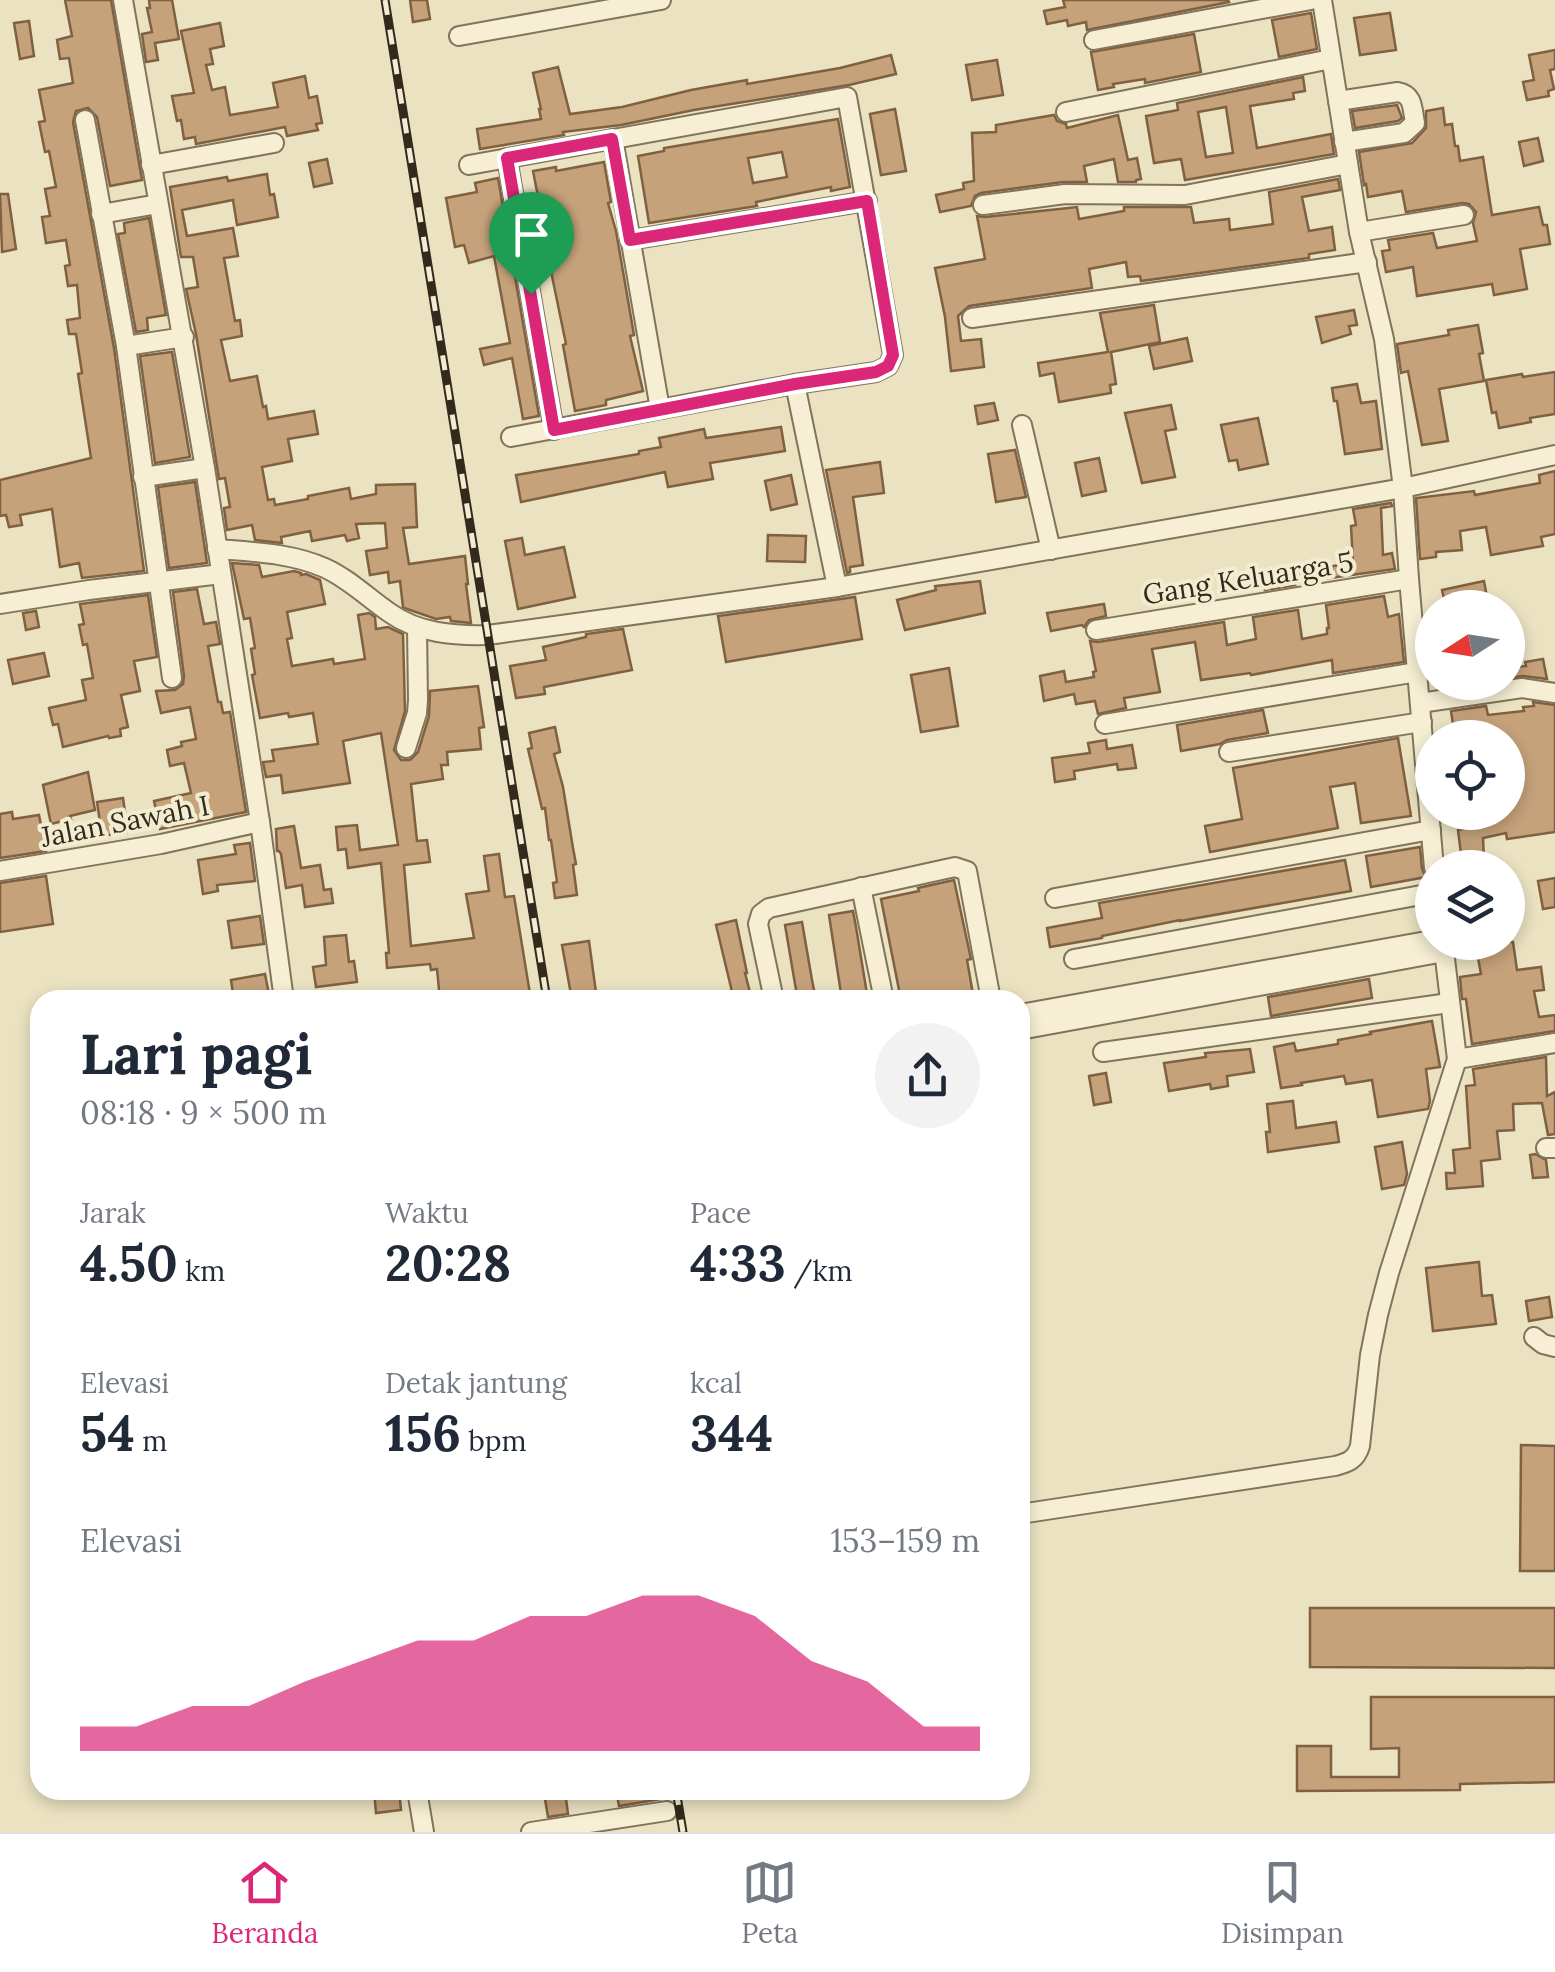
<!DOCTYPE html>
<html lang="id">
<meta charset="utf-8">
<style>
:root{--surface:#fff;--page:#f2f2f3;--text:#1f2937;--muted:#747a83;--line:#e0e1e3;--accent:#db2777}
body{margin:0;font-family:Lora,serif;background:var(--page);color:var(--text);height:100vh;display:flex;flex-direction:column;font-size:38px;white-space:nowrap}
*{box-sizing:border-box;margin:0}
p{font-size:32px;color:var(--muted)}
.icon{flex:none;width:55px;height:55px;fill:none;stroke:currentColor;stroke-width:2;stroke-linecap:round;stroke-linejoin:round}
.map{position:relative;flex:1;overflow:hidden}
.drawer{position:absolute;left:30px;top:990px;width:1000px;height:810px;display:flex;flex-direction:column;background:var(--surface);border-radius:30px;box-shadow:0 5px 15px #0003}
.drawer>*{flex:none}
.needle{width:65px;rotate:258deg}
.tools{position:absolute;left:1415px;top:590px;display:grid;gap:20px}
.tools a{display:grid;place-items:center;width:110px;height:110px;border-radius:50%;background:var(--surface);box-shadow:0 5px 15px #0003;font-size:50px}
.pin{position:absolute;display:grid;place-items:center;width:85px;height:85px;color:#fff;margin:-102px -42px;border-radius:50% 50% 50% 0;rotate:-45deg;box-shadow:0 0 10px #0007}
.pin .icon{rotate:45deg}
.round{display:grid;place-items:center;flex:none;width:105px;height:105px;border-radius:52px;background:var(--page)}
.head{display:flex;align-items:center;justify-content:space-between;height:170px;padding:0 50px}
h1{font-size:55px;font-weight:800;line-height:75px}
.metrics{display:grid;grid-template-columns:repeat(3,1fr);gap:15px;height:170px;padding:10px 50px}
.metrics div{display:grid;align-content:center}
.metrics b{font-size:50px;font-weight:800}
.metrics small{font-size:28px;font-weight:400}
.metrics p{font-size:28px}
.chart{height:280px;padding:20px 50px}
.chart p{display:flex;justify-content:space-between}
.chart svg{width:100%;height:180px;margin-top:10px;fill:var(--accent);opacity:.7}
.tabs{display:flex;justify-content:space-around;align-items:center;height:140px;border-top:2px solid var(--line);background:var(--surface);font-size:28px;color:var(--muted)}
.tabs a{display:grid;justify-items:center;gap:5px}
.tabs .on{color:var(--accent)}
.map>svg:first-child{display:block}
.building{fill:#c5a27a;stroke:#7f6142;stroke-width:2.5;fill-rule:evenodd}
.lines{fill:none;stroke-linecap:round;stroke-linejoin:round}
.minor-casing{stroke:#82745a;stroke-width:22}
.minor{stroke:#f6efd4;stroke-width:18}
.rail-casing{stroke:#332a1d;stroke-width:9}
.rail{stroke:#f2ecd0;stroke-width:5;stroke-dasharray:15;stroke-linecap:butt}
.route-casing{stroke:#fff;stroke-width:20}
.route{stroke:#db2777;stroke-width:12}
.labels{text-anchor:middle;stroke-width:8;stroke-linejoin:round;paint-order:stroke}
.street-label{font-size:28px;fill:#332a1d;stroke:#f2ecd0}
</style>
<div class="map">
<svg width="1555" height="1832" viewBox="0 0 1555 1832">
<rect width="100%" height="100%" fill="#eae2c1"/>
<g class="building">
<polygon points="65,0 111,0 142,180 110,186 97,117 88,108 76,111 73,122 114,348 144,571 82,578 79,563 60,567 52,509 20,515 22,525 9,527 6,515 0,516 0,480 91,458 78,374 82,373 76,334 69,334 67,320 80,318 77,285 68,286 65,266 70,265 66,240 46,243 42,217 50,216 45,189 56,187 49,151 45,152 39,122 45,121 39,90 73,83 69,58 60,59 57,40 72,36"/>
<polygon points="149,0 172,0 179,39 155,43 158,60 146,62 142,34 152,32 147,8 150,8"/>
<polygon points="410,0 427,0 430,19 413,22"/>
<polygon points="1063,0 1228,0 1229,2 1087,30 1086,22 1068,26 1067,20 1047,24 1044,11 1065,7"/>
<polygon points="1311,13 1317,49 1279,57 1272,20"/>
<polygon points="1390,13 1396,50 1360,55 1354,18"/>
<polygon points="29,21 34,56 20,59 14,23"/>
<polygon points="220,23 224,46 210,49 213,64 206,65 212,90 225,87 230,115 278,107 273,83 305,76 309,98 317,96 322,123 316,124 318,130 287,136 285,127 196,144 195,137 184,139 181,120 177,121 172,96 194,93 181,31"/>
<polygon points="1194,34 1201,72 1145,83 1145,79 1113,84 1114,87 1098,90 1091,52"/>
<polygon points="1555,50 1555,69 1550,70 1554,89 1548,91 1549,96 1527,100 1523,82 1534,80 1529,55"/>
<polygon points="891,55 896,74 849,85 694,110 621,125 563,132 564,135 480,149 477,129 541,119 539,109 541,109 533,73 558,67 570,114 622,107 691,90 747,80 747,84 840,68"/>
<polygon points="997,60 1003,95 972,100 966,65"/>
<path d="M1303,77l2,14 -12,2 1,6 -44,7 7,42 74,-14 3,20 -149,26 -4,-21 -27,4 -8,-47 32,-6 -1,-7zM1226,107l7,46 -27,4 -8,-45z"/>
<polygon points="1397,105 1402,118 1398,121 1355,128 1352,111"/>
<polygon points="1443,108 1445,125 1452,124 1455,146 1458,146 1460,161 1483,157 1492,215 1539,207 1543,225 1547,225 1550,244 1520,249 1527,289 1494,295 1492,284 1417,296 1413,267 1386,272 1382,251 1390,250 1388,240 1433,233 1437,248 1477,241 1473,223 1476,212 1469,204 1462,203 1406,212 1402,191 1368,197 1366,184 1364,185 1359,152 1412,143 1426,128 1426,111"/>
<polygon points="895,109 906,171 881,175 870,114"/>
<polygon points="1054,115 1057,121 1066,124 1067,128 1118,115 1128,160 1137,158 1141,179 1136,180 1136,182 1118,182 1114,159 1084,166 1087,182 1063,182 981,193 975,196 971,206 940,212 936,195 964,189 963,183 974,181 972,133 996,132 996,125"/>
<path d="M838,119l12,68 -19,4v-4l-75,15 1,4 -108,17 -11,-67 26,-5v-3zM782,152l5,25 -34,6 -5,-25z"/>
<polygon points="1538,138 1543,161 1524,166 1519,142"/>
<polygon points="327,159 332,183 314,187 309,163"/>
<polygon points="604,162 611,202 608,203 616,231 634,335 630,336 643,391 606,400 606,405 575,411 563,345 566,344 540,218 542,217 533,171 556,167 556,171"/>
<polygon points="267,174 270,195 274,194 278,217 237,225 233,200 182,210 187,236 233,228 238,256 224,258 235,321 240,320 242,336 221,340 230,381 257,376 263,407 266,406 268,419 314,411 318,434 288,439 292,461 262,467 268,500 274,499 275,505 308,499 308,496 349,488 351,499 376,494 376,485 415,484 417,527 403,528 409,564 465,556 468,584 466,584 471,623 451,621 450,617 436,619 407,609 403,607 400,581 389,583 388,572 370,575 366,551 387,548 385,523 356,524 359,538 347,541 345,535 312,541 310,531 281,537 282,543 255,540 252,525 227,530 224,508 230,507 225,478 219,479 196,334 186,289 198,287 193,257 181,257 170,187 227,177 228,181"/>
<polygon points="498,178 539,416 523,419 512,358 484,365 480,349 510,343 494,256 469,263 464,245 455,247 446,198 477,192 475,183"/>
<polygon points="1338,179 1340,190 1302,197 1309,231 1332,227 1335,250 1309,254 1309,258 1141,281 1140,276 1128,277 1126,262 1089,269 1092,288 969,306 958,316 961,341 981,339 984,367 951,371 945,317 935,268 985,259 977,216 985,217 1077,207 1079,219 1124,211 1124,207 1191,207 1194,223 1229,219 1230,230 1273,224 1269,192"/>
<polygon points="0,194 8,194 16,249 2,252"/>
<polygon points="149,218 166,315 147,318 148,330 136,332 118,234 125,233 124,223"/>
<polygon points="1154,305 1160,342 1111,352 1116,384 1110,385 1111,393 1059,402 1054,373 1040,376 1038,363 1108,352 1100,313"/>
<polygon points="1354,310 1357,325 1349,326 1351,334 1322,343 1316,317"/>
<polygon points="1478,325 1483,353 1479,354 1484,381 1439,389 1448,441 1422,445 1408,371 1401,373 1397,344 1449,335 1448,330"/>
<polygon points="1187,338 1192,361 1154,369 1149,346"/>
<polygon points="172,352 190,457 155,463 140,356"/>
<polygon points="1555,372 1555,414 1530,418 1531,422 1499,428 1496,412 1492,413 1486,380 1522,374 1523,377"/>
<polygon points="1357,384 1361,403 1376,401 1382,449 1345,454 1337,401 1334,401 1332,388"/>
<polygon points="994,403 998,420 978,424 975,406"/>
<polygon points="1171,405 1176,429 1165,431 1175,477 1142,483 1125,413"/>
<polygon points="1258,418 1268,464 1239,470 1237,460 1229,461 1221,425"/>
<polygon points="781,427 785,451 710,463 713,479 668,487 665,472 521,502 516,475 639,454 639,451 661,447 659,438 704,429 706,438"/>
<polygon points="1015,450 1026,497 996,502 988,454"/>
<polygon points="1099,458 1106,491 1082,496 1075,463"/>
<polygon points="880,462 884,493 853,497 863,565 850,567 850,572 847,573 826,470"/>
<polygon points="1555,471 1555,534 1541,537 1543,546 1491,555 1486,527 1460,531 1462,550 1436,552 1436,557 1420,559 1416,498 1474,491 1475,495 1540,483 1539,475"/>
<polygon points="791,475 797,504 771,510 765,481"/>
<polygon points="195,482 207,563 169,568 158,487"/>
<polygon points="1391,503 1392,506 1381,508 1383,555 1392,553 1395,569 1294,583 1295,585 1265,590 1263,574 1307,568 1307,565 1323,564 1324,568 1353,562 1351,526 1356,525 1353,509"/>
<polygon points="768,535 806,536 805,562 767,561"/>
<polygon points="522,538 525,555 564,547 575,597 518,609 505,541"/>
<polygon points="232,563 259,565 262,577 294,571 301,573 301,575 306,574 320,580 325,604 287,612 292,638 287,639 292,666 333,659 334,664 365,659 358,615 369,613 375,617 376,629 388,627 403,634 405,711 394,750 401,760 410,760 418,752 429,716 430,691 478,686 484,727 479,728 481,749 447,752 448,765 441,765 443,779 411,784 417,841 427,840 430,862 404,865 411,946 474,938 466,894 489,891 484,856 499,854 505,897 514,896 531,1000 440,1000 437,969 431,970 430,964 387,968 386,953 389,953 381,863 348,868 346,849 338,850 336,827 357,825 360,850 398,845 381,733 343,741 350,783 283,793 281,775 266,777 263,762 274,761 272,750 318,744 313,713 289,717 288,713 260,718 252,675 255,674 251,649 255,648 250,618 244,619"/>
<polygon points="980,581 985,613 905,630 897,600 936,590 935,586"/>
<polygon points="1484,581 1489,608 1446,608 1442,590"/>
<polygon points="197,589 204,624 216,622 220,644 208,646 218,702 221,702 223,713 230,712 246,812 160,829 154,801 191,793 184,763 170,766 167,750 182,746 181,742 196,739 190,707 161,713 156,691 175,690 183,684 184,676 173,592"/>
<polygon points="148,595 157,657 134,661 140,691 121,695 128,727 120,729 121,736 109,738 108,736 63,747 58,724 53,725 49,708 86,700 82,680 93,678 87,644 83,645 79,625 84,624 80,604"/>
<polygon points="1384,596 1388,617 1399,614 1404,662 1333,673 1332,660 1251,675 1250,673 1201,680 1195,642 1152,649 1160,692 1124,698 1126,708 1098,714 1095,701 1076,704 1074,694 1044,701 1040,676 1064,671 1066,682 1094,677 1093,672 1096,671 1090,641 1098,642 1224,622 1227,645 1256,639 1253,617 1298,610 1302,639 1327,634 1327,628 1329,628 1326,605"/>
<polygon points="855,597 862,639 726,662 718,616"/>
<polygon points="1104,604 1106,616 1089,620 1084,627 1082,625 1051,631 1047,613"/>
<polygon points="36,611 39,627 26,630 23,613"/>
<polygon points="623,629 632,670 544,687 545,694 516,698 510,666 546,660 543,647 586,637 586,634"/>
<polygon points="44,653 49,676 13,684 8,660"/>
<polygon points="1543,659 1547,679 1523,676 1508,678 1508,668 1526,666 1525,662"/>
<polygon points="949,668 958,726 921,732 911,675"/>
<polygon points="1533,702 1555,705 1555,832 1507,839 1506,833 1483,838 1484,860 1462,862 1458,830 1475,827 1471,812 1508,812 1508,738 1455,738 1451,711 1486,706 1488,715 1524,711 1523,707 1534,706"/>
<polygon points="1263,710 1268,733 1227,740 1220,744 1181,751 1177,725"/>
<polygon points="555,727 560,752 554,754 563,787 573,848 576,864 573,865 577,895 555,898 553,883 557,882 551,840 549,840 545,808 542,809 528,749 532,748 529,733"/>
<polygon points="1398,738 1411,816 1361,823 1355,783 1330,787 1338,828 1210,852 1205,826 1242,819 1233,768"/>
<polygon points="1106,740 1107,749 1132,745 1136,768 1118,770 1117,764 1074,771 1075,779 1055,782 1052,758 1090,753 1088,743"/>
<polygon points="88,772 95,810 70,816 71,819 51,824 43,785"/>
<polygon points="123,798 128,832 102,836 97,802"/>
<polygon points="12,812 13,819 39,815 46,851 0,858 0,814"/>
<polygon points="294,826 301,868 320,865 324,890 331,889 333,903 305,907 302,885 286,888 281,854 279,851 277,851 276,829"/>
<polygon points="250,843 255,881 217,885 218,891 203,894 198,860 236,854 234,845"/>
<polygon points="1420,847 1422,869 1426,877 1371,887 1366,856"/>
<polygon points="1345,860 1351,891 1180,921 1180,920 1102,936 1102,938 1050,947 1047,928 1102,918 1099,903"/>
<polygon points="46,876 53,924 0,932 0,883"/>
<polygon points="1555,878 1555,907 1543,909 1538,881"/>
<polygon points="954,880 971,959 967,960 974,1000 901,1000 881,899 919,891 918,888"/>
<polygon points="853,911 856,927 868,1000 842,1000 829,915"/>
<polygon points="260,916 264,944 232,948 228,921"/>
<polygon points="736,920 747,973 745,973 752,1000 734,1000 716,925"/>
<polygon points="802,922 812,980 816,1000 798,1000 795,984 785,925"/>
<polygon points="346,935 349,962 354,961 357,982 316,987 313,967 326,965 324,937"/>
<polygon points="589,941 597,1000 572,1000 562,945"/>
<polygon points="1475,942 1513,942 1517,970 1541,967 1544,990 1534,991 1539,1017 1555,1015 1555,1031 1472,1044 1466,999 1462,999 1460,977 1481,974"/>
<polygon points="265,974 270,1000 234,1000 231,980"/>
<polygon points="1369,979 1372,998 1271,1016 1268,997"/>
<polygon points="1432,1021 1440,1067 1426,1069 1430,1101 1428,1109 1378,1117 1372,1080 1346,1084 1344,1076 1301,1083 1302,1085 1281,1088 1274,1047 1294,1043 1296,1051 1338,1044 1338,1040 1371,1034 1370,1032"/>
<polygon points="1250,1049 1254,1072 1227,1076 1228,1086 1211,1089 1210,1084 1169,1091 1164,1063 1206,1057 1205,1053"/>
<polygon points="1546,1057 1547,1096 1555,1092 1555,1134 1548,1135 1542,1103 1513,1104 1514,1130 1497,1131 1500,1159 1481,1161 1483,1186 1447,1189 1446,1173 1455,1173 1453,1150 1470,1148 1466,1086 1475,1085 1473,1069"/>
<polygon points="1106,1073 1111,1102 1094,1105 1089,1076"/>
<polygon points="1293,1101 1296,1128 1336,1122 1339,1142 1268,1152 1266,1132 1270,1132 1267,1104"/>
<polygon points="1402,1142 1407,1174 1404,1185 1382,1189 1375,1147"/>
<polygon points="1535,1154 1546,1160 1548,1177 1533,1178 1530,1155"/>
<polygon points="1479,1262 1482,1296 1492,1295 1496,1324 1433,1331 1426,1268"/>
<polygon points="1549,1297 1552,1317 1529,1321 1526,1301"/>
<polygon points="1521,1445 1555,1446 1555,1571 1520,1571"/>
<polygon points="1310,1608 1555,1608 1555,1668 1310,1667"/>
<polygon points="1371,1697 1555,1697 1555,1782 1460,1784 1460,1790 1297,1791 1297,1746 1331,1746 1331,1777 1399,1777 1399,1748 1371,1749"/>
<polygon points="399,1790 401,1810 376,1813 374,1791"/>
<polygon points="616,1790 660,1790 661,1799 619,1806"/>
<polygon points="565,1791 568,1814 548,1817 544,1793"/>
</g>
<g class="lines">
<defs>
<g id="minor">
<polyline points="123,0 205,468 260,822 284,1000"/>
<polyline points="1322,0 1359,232 1384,339 1403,488 1409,579 1434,868"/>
<polyline points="459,36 661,0"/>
<polyline points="1094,40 1311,0"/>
<path d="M1338,101l60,-9c16,3 14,17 17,31l-11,10 -60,9"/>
<polyline points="1066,112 1331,59"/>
<polyline points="85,120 126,346 172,678"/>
<polyline points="613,139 660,409"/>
<polyline points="507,158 554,430"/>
<polyline points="151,165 274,143"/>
<polyline points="469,165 847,97 893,355 888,366 876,372 795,384 511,437"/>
<polyline points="983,205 1065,194 1185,195 1348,164"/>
<polyline points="101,214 158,204"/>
<polyline points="1359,232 1464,215"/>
<polyline points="630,240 867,201"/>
<polyline points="972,318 1367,262"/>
<polyline points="126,346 184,337"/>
<polyline points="795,384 837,587"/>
<polyline points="1022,425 1051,550"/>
<polyline points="143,477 205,468"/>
<path d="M217,549c37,3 74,4 108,19 24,11 43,30 65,45 28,20 64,23 98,22l349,-48 566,-99 152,-33"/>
<polyline points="0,604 89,590 221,574"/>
<polyline points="1096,630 1409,579"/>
<polyline points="1420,703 1522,688 1555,693"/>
<polyline points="1105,724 1417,672"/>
<polyline points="406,748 417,713 418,700 417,628"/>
<polyline points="1229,752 1422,722"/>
<polyline points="0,871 161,844 260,822"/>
<polyline points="861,887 884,1000"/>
<polyline points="1055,898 1431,830"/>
<polyline points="1074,959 1432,893"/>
<polyline points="774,1000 758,924 761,914 769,908 955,867 967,871 991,1000"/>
<polyline points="1020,1014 1432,940"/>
<polyline points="1020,1030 1444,952"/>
<polyline points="1103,1052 1449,1003"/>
<polyline points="1457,1059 1555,1043"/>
<polyline points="1546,1148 1555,1148"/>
<polyline points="1534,1337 1543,1344 1555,1347"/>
<path d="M1020,1514l315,-48c12,-3 21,-6 25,-20l10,-91 8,-40 11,-42 68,-214 -14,-117"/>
<polyline points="417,1790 424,1832"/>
<polyline points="531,1832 667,1811"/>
</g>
</defs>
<use href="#minor" class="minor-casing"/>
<use href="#minor" class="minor"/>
<defs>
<g id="rail">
<polyline points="385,0 547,1000"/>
<polyline points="676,1790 683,1832"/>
</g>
</defs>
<use href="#rail" class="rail-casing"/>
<use href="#rail" class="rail"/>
</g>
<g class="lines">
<defs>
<polygon id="route" points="612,139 630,240 867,201 893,355 888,366 876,372 795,384 554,430 507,158"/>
</defs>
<use href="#route" class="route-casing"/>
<use href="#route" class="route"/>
</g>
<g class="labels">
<g class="street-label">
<text transform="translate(1248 578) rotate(-9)" y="10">Gang Keluarga 5</text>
<text transform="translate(125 821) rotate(-11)" y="10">Jalan Sawah I</text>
</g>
</g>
</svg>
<div class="tools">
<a><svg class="needle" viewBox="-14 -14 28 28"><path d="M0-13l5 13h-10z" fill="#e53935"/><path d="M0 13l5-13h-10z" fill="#747a83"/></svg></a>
<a><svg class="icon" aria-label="locate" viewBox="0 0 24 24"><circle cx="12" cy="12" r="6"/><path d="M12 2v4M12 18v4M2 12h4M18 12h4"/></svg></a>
<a><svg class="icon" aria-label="layers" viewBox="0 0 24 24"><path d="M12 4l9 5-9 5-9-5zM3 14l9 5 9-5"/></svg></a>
</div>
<div class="pin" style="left:531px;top:294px;background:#1e9e55"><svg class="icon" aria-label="arrive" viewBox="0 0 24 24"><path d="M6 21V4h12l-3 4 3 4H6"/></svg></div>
<section class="drawer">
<div class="head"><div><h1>Lari pagi</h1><p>08:18 · 9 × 500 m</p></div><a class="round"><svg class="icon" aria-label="share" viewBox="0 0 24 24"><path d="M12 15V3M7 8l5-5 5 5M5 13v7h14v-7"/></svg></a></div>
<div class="metrics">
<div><p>Jarak</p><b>4.50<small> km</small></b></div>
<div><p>Waktu</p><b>20:28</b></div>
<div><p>Pace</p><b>4:33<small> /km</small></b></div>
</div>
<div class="metrics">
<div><p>Elevasi</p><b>54<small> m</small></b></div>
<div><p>Detak jantung</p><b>156<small> bpm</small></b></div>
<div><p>kcal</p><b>344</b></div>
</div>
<div class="chart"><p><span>Elevasi</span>153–159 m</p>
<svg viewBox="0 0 160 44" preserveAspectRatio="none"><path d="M0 44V38L10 38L20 33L30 33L40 27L50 22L60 17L70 17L80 11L90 11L100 6L110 6L120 11L130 22L140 27L150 38L160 38V44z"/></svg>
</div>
</section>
</div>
<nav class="tabs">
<a class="on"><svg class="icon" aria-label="home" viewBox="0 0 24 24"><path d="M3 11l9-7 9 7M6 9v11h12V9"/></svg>Beranda</a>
<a><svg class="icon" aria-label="map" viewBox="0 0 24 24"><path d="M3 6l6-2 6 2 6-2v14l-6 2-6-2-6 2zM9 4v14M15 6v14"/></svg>Peta</a>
<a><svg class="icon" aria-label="saved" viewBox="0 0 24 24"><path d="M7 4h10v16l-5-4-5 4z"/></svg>Disimpan</a>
</nav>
